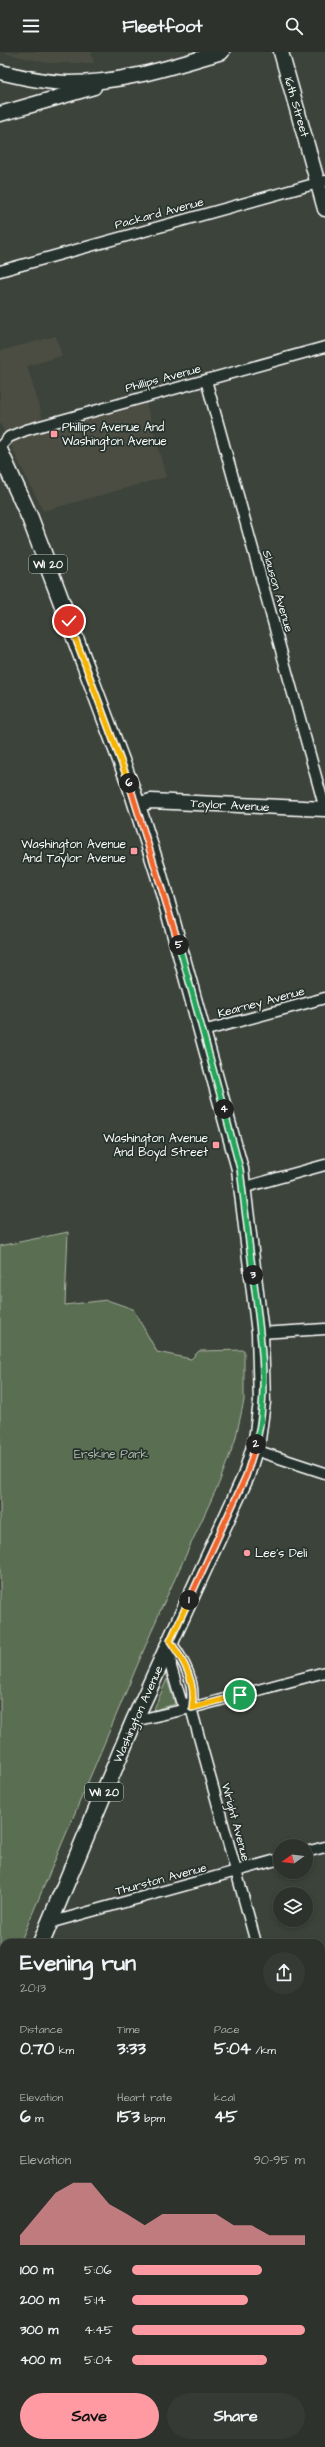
<!DOCTYPE html>
<meta charset="utf-8">
<style>
:root{--surface:#2d322c;--page:#353a34;--text:#f1f3f6;--muted:#a7aaa9;--line:#484d48;--accent:#ff9aa2}
body{margin:0;font-family:"Architects Daughter",sans-serif;background:var(--page);color:var(--text);height:100vh;display:flex;flex-direction:column;font-size:15px;white-space:nowrap}
*{box-sizing:border-box;margin:0}
p{font-size:13px;color:var(--muted)}
.icon{flex:none;width:22px;height:22px;fill:none;stroke:currentColor;stroke-width:2;stroke-linecap:round;stroke-linejoin:round}
.map{position:relative;flex:1;overflow:hidden}
.panel{position:absolute;left:0px;top:1887px;width:325px;height:508px;display:flex;flex-direction:column;background:var(--surface);border-radius:12px 12px 0 0;box-shadow:0 2px 6px #0003,0 0 0 1px var(--line)}
.panel>*{flex:none}
.needle{width:26px;rotate:255deg}
.controls{position:absolute;left:273px;top:1787px;display:grid;gap:8px}
.controls a{display:grid;place-items:center;width:40px;height:40px;border-radius:50%;background:var(--surface);box-shadow:0 2px 6px #0003,0 0 0 1px var(--line);font-size:20px}
.pin{position:absolute;display:grid;place-items:center;width:34px;height:34px;color:#fff;margin:-17px;border:2px solid #fff;border-radius:50%;box-shadow:0 1px 4px #0007}
.km{position:absolute;width:20px;height:20px;margin:-10px;border-radius:50%;background:#222;color:#fff;font-size:11px;line-height:20px;text-align:center}
.round{display:grid;place-items:center;flex:none;width:42px;height:42px;border-radius:21px;background:var(--page)}
.overview{display:flex;align-items:center;justify-content:space-between;height:68px;padding:0 20px}
h1{font-size:22px;font-weight:700;line-height:30px}
.metrics{display:grid;grid-template-columns:repeat(3,1fr);gap:6px;height:68px;padding:4px 20px}
.metrics div{display:grid;align-content:center}
.metrics b{font-size:17px;font-weight:700}
.metrics small{font-size:11px;font-weight:400}
.metrics p{font-size:11px}
.chart{height:112px;padding:8px 20px}
.chart p{display:flex;justify-content:space-between}
.chart svg{width:100%;height:72px;margin-top:4px;fill:var(--accent);opacity:.7}
.button{display:flex;gap:8px;margin-top:auto;padding:8px 20px}
.button a{flex:1;height:46px;border-radius:24px;background:var(--accent);color:#111;font-size:16px;font-weight:700;line-height:46px;text-align:center}
.button a+a{background:var(--page);color:var(--text)}
ul{padding:0 20px;list-style:none;font-size:13px}
li{display:grid;grid-template-columns:64px 48px 1fr;align-items:center;height:30px}
li i{height:10px;border-radius:5px;background:var(--accent)}
header{display:flex;justify-content:space-between;align-items:center;height:52px;padding:0 20px;background:var(--surface);font-size:18px;font-weight:700}
.map>svg:first-child{display:block}
.built{fill:#4b4e43}
.green{fill:#5a6e51;stroke:#acb6a8}
.lines{fill:none;stroke-linecap:round;stroke-linejoin:round}
.street-casing{stroke:#fff;stroke-width:13}
.secondary-casing{stroke:#fff;stroke-width:17}
.primary-casing{stroke:#fff;stroke-width:19}
.street{stroke:#26332d;stroke-width:10}
.secondary{stroke:#26332d;stroke-width:14}
.primary{stroke:#26332d;stroke-width:16}
.split-1-casing{stroke:#fff;stroke-width:8}
.split-2-casing{stroke:#fff;stroke-width:8}
.split-3-casing{stroke:#fff;stroke-width:8}
.split-4-casing{stroke:#fff;stroke-width:8}
.split-5-casing{stroke:#fff;stroke-width:8}
.split-6-casing{stroke:#fff;stroke-width:8}
.split-7-casing{stroke:#fff;stroke-width:8}
.split-1{stroke:#f5b400;stroke-width:5}
.split-2{stroke:#f0652b;stroke-width:5}
.split-3{stroke:#22a559;stroke-width:5}
.split-4{stroke:#22a559;stroke-width:5}
.split-5{stroke:#22a559;stroke-width:5}
.split-6{stroke:#f0652b;stroke-width:5}
.split-7{stroke:#f5b400;stroke-width:5}
.poi-dot{fill:#ff9aa2;stroke:#26332d;stroke-width:1.5}
.labels{text-anchor:middle;stroke-width:3.5;stroke-linejoin:round;paint-order:stroke}
.shield{fill:#26332d;stroke:#bec2c0;stroke-width:1}
.shield-label{font-size:11px;font-weight:bold;fill:#fff}
.street-label{font-size:12px;fill:#fff;stroke:#26332d}
.poi-label{font-size:12px;fill:#fff;stroke:#26332d;text-anchor:start}
.park-label{font-size:12px;fill:#b5beb1;stroke:#26332d}
</style>
<header><svg class="icon" aria-label="menu" viewBox="0 0 24 24"><path d="M4 6h16M4 12h16M4 18h16"/></svg>Fleetfoot<svg class="icon" aria-label="search" viewBox="0 0 24 24"><circle cx="10" cy="10" r="6"/><path d="M15 15l6 6"/></svg></header>
<div class="map">
<svg width="325" height="2395" viewBox="0 0 325 2395">
<rect width="100%" height="100%" fill="#3c433a"/>
<filter id="ink" filterUnits="userSpaceOnUse"><feTurbulence type="fractalNoise" baseFrequency=".025" numOctaves="2"/><feDisplacementMap in="SourceGraphic" scale="8" xChannelSelector="R" yChannelSelector="G"/><feConvolveMatrix kernelMatrix="1 2 1 2 8 2 1 2 1" color-interpolation-filters="sRGB"/></filter>
<g filter="url(#ink)">
<g class="built">
<polygon points="0,0 91,0 94,11 47,11"/>
<polygon points="56,284 62,304 27,314 46,378 146,351 166,425 43,459 0,371 0,299"/>
</g>
<g class="green">
<polygon points="68,1180 65,1253 107,1248 133,1257 157,1300 191,1307 199,1299 244,1298 244,1349 235,1389 219,1431 161,1557 20,1891 4,1891 4,1929 0,1938 0,1194"/>
<polygon points="167,1627 175,1652 155,1658 154,1657"/>
</g>
<g class="lines">
<defs>
<g id="street">
<polyline points="0,219 325,129"/>
<polyline points="206,328 325,757"/>
<polyline points="0,395 9,385 26,378 325,295"/>
<polyline points="203,979 325,946"/>
<polyline points="242,1136 325,1113"/>
<polyline points="260,1281 325,1277"/>
<polyline points="255,1398 325,1421"/>
<path d="M170,1589c14,20 27,42 21,67l65,235"/>
<polyline points="170,1595 171,1615 181,1649 191,1656"/>
<polyline points="134,1669 191,1656 325,1620"/>
<polyline points="306,1800 325,1795"/>
<polyline points="49,1871 280,1807"/>
<polyline points="321,1971 325,1970"/>
<polyline points="0,2059 4,2058"/>
<polyline points="321,2127 325,2141"/>
<polyline points="0,2234 4,2233"/>
</g>
<g id="secondary">
<polyline points="281,0 325,157"/>
<path d="M0,20c22,5 47,11 69,11 54,0 102,-16 153,-31"/>
<polyline points="0,62 94,35"/>
<polyline points="136,753 151,749 325,757"/>
<polyline points="321,2327 325,2326"/>
<polyline points="72,2395 87,2391"/>
</g>
<g id="primary">
<polyline points="0,400 30,466 131,735 159,823 240,1117 260,1281 262,1350 257,1388 246,1424 134,1669 41,1891"/>
<polyline points="0,1992 4,1982"/>
</g>
</defs>
<use href="#street" class="street-casing"/>
<use href="#secondary" class="secondary-casing"/>
<use href="#primary" class="primary-casing"/>
<use href="#street" class="street"/>
<use href="#secondary" class="secondary"/>
<use href="#primary" class="primary"/>
</g>
</g>
<g class="lines" filter="url(#ink)">
<defs>
<path id="split-1" d="M189,1548l-19,41c14,20 27,42 22,67l48,-13"/>
<polyline id="split-2" points="189,1548 246,1424 256,1392"/>
<path id="split-3" d="M253,1223c7,55 17,115 3,169"/>
<polyline id="split-4" points="224,1057 240,1117 253,1223"/>
<polyline id="split-5" points="179,893 224,1057"/>
<polyline id="split-6" points="129,731 179,893"/>
<polyline id="split-7" points="69,569 129,731"/>
</defs>
<use href="#split-1" class="split-1-casing"/>
<use href="#split-2" class="split-2-casing"/>
<use href="#split-3" class="split-3-casing"/>
<use href="#split-4" class="split-4-casing"/>
<use href="#split-5" class="split-5-casing"/>
<use href="#split-6" class="split-6-casing"/>
<use href="#split-7" class="split-7-casing"/>
<use href="#split-1" class="split-1"/>
<use href="#split-2" class="split-2"/>
<use href="#split-3" class="split-3"/>
<use href="#split-4" class="split-4"/>
<use href="#split-5" class="split-5"/>
<use href="#split-6" class="split-6"/>
<use href="#split-7" class="split-7"/>
</g>
<g class="poi-dot">
<rect x="50" y="378" width="8" height="8" rx="2"/>
<rect x="130" y="795" width="8" height="8" rx="2"/>
<rect x="212" y="1089" width="8" height="8" rx="2"/>
<circle cx="247" cy="1501" r="4"/>
</g>
<g class="labels">
<g class="shield">
<rect x="29" y="503" width="38" height="18" rx="3"/>
<rect x="85" y="1731" width="38" height="18" rx="3"/>
</g>
<g class="shield-label">
<text x="48" y="516">WI 20</text>
<text x="104" y="1744">WI 20</text>
</g>
<g class="street-label">
<text transform="translate(297 55) rotate(74)" y="4">16th Street</text>
<text transform="translate(159 161) rotate(-15)" y="4">Packard Avenue</text>
<text transform="translate(163 326) rotate(-15)" y="4">Phillips Avenue</text>
<text transform="translate(278 539) rotate(74)" y="4">Slauson Avenue</text>
<text transform="translate(230 753) rotate(3)" y="4">Taylor Avenue</text>
<text transform="translate(261 950) rotate(-15)" y="4">Kearney Avenue</text>
<text transform="translate(138 1662) rotate(-66)" y="4">Washington Avenue</text>
<text transform="translate(236 1770) rotate(75)" y="4">Wright Avenue</text>
<text transform="translate(161 1827) rotate(-15)" y="4">Thurston Avenue</text>
</g>
<g class="poi-label">
<text x="62" y="379">Phillips Avenue And<tspan x="62" dy="14">Washington Avenue</tspan></text>
<text x="126" y="796" text-anchor="end">Washington Avenue<tspan x="126" dy="14">And Taylor Avenue</tspan></text>
<text x="208" y="1090" text-anchor="end">Washington Avenue<tspan x="208" dy="14">And Boyd Street</tspan></text>
<text x="255" y="1505">Lee's Deli</text>
</g>
<g class="park-label">
<text x="111" y="1406">Erskine Park</text>
</g>
</g>
</svg>
<div class="controls">
<a><svg class="needle" viewBox="-14 -14 28 28"><path d="M0-13l5 13h-10z" fill="#e53935"/><path d="M0 13l5-13h-10z" fill="#a7aaa9"/></svg></a>
<a><svg class="icon" aria-label="layers" viewBox="0 0 24 24"><path d="M12 4l9 5-9 5-9-5zM3 14l9 5 9-5"/></svg></a>
</div>
<div class="pin" style="left:240px;top:1643px;background:#1e9e55"><svg class="icon" aria-label="arrive" viewBox="0 0 24 24"><path d="M6 21V4h12l-3 4 3 4H6"/></svg></div>
<div class="pin" style="left:69px;top:569px;background:#d93025"><svg class="icon" aria-label="check" viewBox="0 0 24 24"><path d="M5 12l5 5 9-10"/></svg></div>
<b class="km" style="left:189px;top:1548px">1</b>
<b class="km" style="left:256px;top:1392px">2</b>
<b class="km" style="left:253px;top:1223px">3</b>
<b class="km" style="left:224px;top:1057px">4</b>
<b class="km" style="left:179px;top:893px">5</b>
<b class="km" style="left:129px;top:731px">6</b>
<section class="panel">
<div class="overview"><div><h1>Evening run</h1><p>20:13</p></div><a class="round"><svg class="icon" aria-label="share" viewBox="0 0 24 24"><path d="M12 15V3M7 8l5-5 5 5M5 13v7h14v-7"/></svg></a></div>
<div class="metrics">
<div><p>Distance</p><b>0.70<small> km</small></b></div>
<div><p>Time</p><b>3:33</b></div>
<div><p>Pace</p><b>5:04<small> /km</small></b></div>
</div>
<div class="metrics">
<div><p>Elevation</p><b>6<small> m</small></b></div>
<div><p>Heart rate</p><b>153<small> bpm</small></b></div>
<div><p>kcal</p><b>45</b></div>
</div>
<div class="chart"><p><span>Elevation</span>90–95 m</p>
<svg viewBox="0 0 160 44" preserveAspectRatio="none"><path d="M0 44V38L10 25L20 12L30 6L40 6L50 19L60 25L70 32L80 25L90 25L100 25L110 25L120 32L130 32L140 38L150 38L160 38V44z"/></svg>
</div>
<ul>
<li><b>100 m</b>5:06<i style="width:75%"></i></li>
<li><b>200 m</b>5:14<i style="width:67%"></i></li>
<li><b>300 m</b>4:45<i style="width:100%"></i></li>
<li><b>400 m</b>5:04<i style="width:78%"></i></li>
</ul>
<div class="button"><a>Save</a><a>Share</a></div>
</section>
</div>
